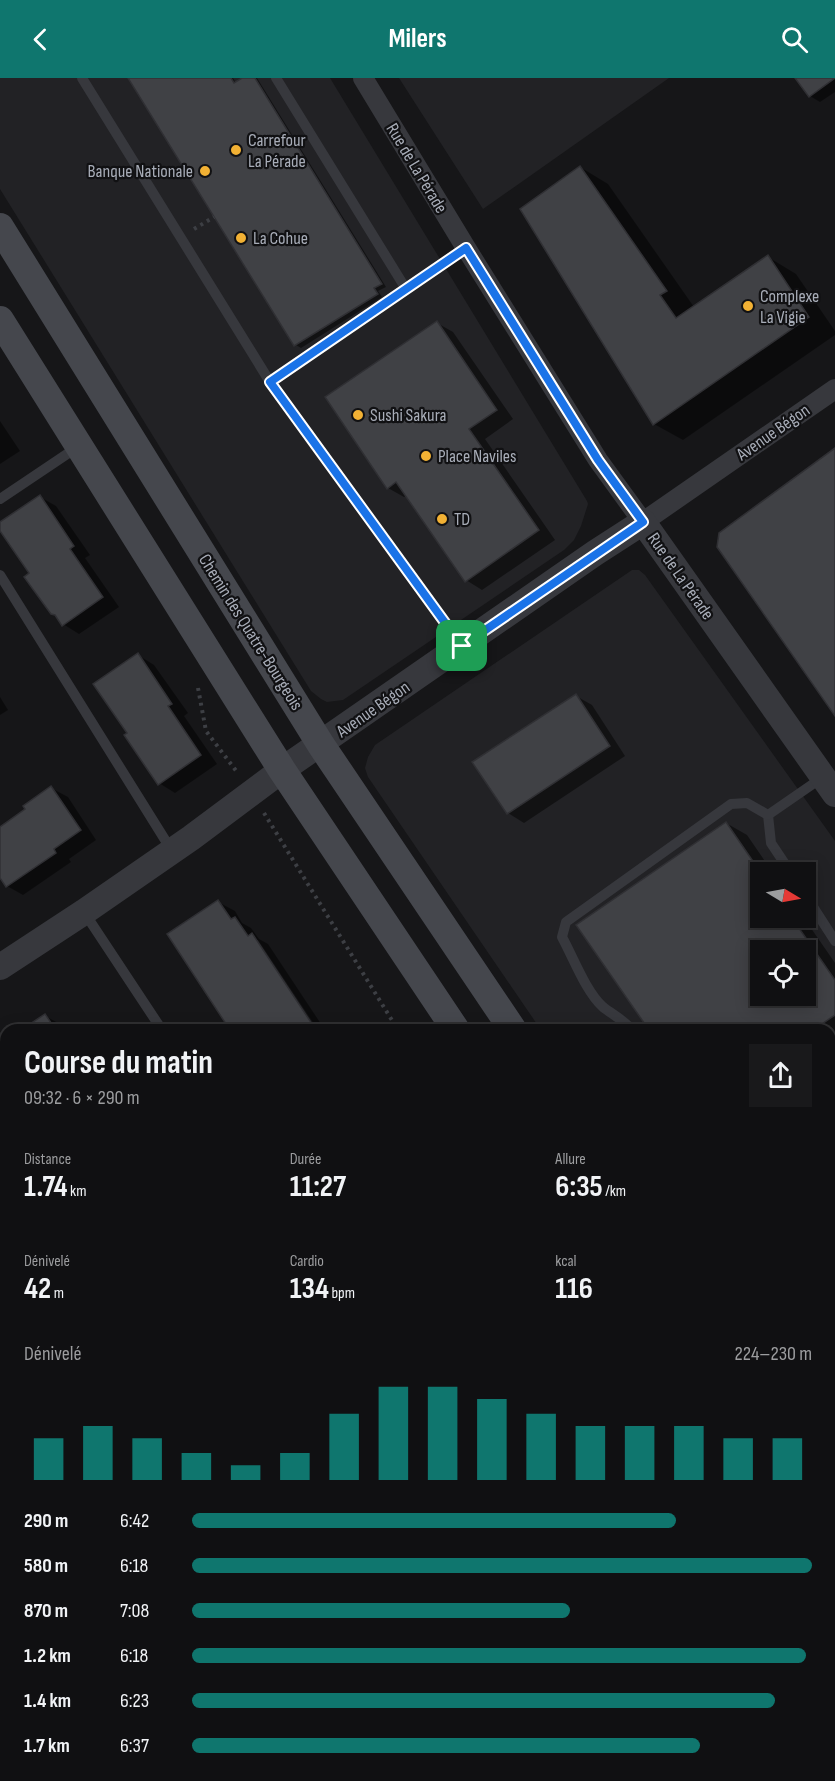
<!DOCTYPE html>
<html lang="fr">
<meta charset="utf-8">
<style>
:root{--surface:#101012;--page:#19191b;--text:#f1f3f6;--muted:#9c9d9f;--line:#303032;--accent:#0f766e}
body{margin:0;font-family:"Sofia Sans Condensed",sans-serif;background:var(--page);color:var(--text);height:100vh;display:flex;flex-direction:column;font-size:22px;white-space:nowrap}
*{box-sizing:border-box;margin:0}
p{font-size:20px;color:var(--muted)}
.icon{flex:none;width:33px;height:33px;fill:none;stroke:currentColor;stroke-width:2;stroke-linecap:round;stroke-linejoin:round}
.map{position:relative;flex:1;overflow:hidden}
.side{position:absolute;left:0px;top:946px;width:836px;height:758px;display:flex;flex-direction:column;background:var(--surface);border-radius:18px 18px 0 0;box-shadow:0 3px 15px #0003,0 0 0 2px var(--line)}
.side>*{flex:none}
.needle{width:39px;rotate:100deg}
.buttons{position:absolute;left:750px;top:784px;display:grid;gap:12px}
.buttons a{display:grid;place-items:center;width:66px;height:66px;border-radius:0px;background:var(--surface);box-shadow:0 3px 15px #0003,0 0 0 2px var(--line);font-size:30px}
.pin{position:absolute;display:grid;place-items:center;width:51px;height:51px;color:#fff;margin:-26px;border-radius:12px;box-shadow:0 3px 9px #0006}
.round{display:grid;place-items:center;flex:none;width:63px;height:63px;border-radius:0px;background:var(--page)}
.head{display:flex;align-items:center;justify-content:space-between;height:102px;padding:0 24px}
h1{font-size:33px;font-weight:700;line-height:45px}
.figures{display:grid;grid-template-columns:repeat(3,1fr);gap:9px;height:102px;padding:6px 24px}
.figures div{display:grid;align-content:center}
.figures b{font-size:30px;font-weight:700}
.figures small{font-size:16px;font-weight:400}
.figures p{font-size:16px}
.chart{height:168px;padding:12px 24px}
.chart p{display:flex;justify-content:space-between}
.chart svg{width:100%;height:108px;margin-top:6px;stroke:var(--accent);stroke-width:6}
ul{padding:0 24px;list-style:none;font-size:20px}
li{display:grid;grid-template-columns:96px 72px 1fr;align-items:center;height:45px}
li i{height:15px;border-radius:8px;background:var(--accent)}
header{display:flex;justify-content:space-between;align-items:center;height:78px;padding:0 24px;background:var(--accent);color:#fff;font-size:27px;font-weight:700}
.map>svg:first-child{display:block}
.built{fill:#222225;fill-rule:evenodd}
.shadow{fill:#0007;fill-rule:evenodd}
.building{fill:#404145;stroke:#303034;stroke-width:1.5;fill-rule:evenodd}
.lines{fill:none;stroke-linecap:round;stroke-linejoin:round}
.path{stroke:#3d3f44;stroke-width:4;stroke-dasharray:3 4.5;stroke-linecap:butt}
.service{stroke:#37383d;stroke-width:10}
.minor{stroke:#37383d;stroke-width:20}
.tertiary{stroke:#37383d;stroke-width:26}
.secondary{stroke:#45474d;stroke-width:28}
.motorway{stroke:#63666e;stroke-width:33}
.route-casing{stroke:#fff;stroke-width:12}
.route{stroke:#1a73e8;stroke-width:8}
.poi-dot{fill:#f2b134;stroke:#111113;stroke-width:2}
.labels{text-anchor:middle;stroke-width:4.5;stroke-linejoin:round;paint-order:stroke}
.poi-label{font-size:18px;fill:#a8adb8;stroke:#111113;text-anchor:start}
.street-label{font-size:18px;fill:#a8adb8;stroke:#111113}
</style>
<header><svg class="icon" aria-label="back" viewBox="0 0 24 24"><path d="M15 5l-7 7 7 7"/></svg>Milers<svg class="icon" aria-label="search" viewBox="0 0 24 24"><circle cx="10" cy="10" r="6"/><path d="M15 15l6 6"/></svg></header>
<div class="map">
<svg width="835" height="1703" viewBox="0 0 835 1703">
<rect width="100%" height="100%" fill="#161618"/>
<g class="built">
<polygon points="0,0 330,0 587,423 588,426 581,448 574,462 564,472 343,622 327,624 321,621 311,613 0,111"/>
<polygon points="399,0 669,0 483,131"/>
<path d="M632,492h7l6,5 190,266v620l-5,-8v-423h-289l-173,-253 -3,-9 3,-11 7,-12zM760,795h46v45h-46zM760,873h46v45h-46z"/>
<polygon points="160,1698 339,1698 342,1703 161,1703"/>
</g>
<g class="shadow">
<polygon points="130,0 233,0 236,5 245,0 257,0 386,209 378,213 382,219 301,270 296,267"/>
<polygon points="797,0 835,0 835,14 820,24 810,18"/>
<polygon points="580,89 608,106 694,229 768,179 796,196 835,253 835,257 683,362 654,346"/>
<polygon points="437,245 453,254 513,341 485,361 555,462 482,512 466,502 407,417 404,419 388,410"/>
<polygon points="0,343 20,373 0,386"/>
<polygon points="40,419 56,428 90,477 85,480 119,529 79,556 63,546 58,539 52,535 31,496 0,450 0,446"/>
<polygon points="138,577 154,587 188,635 184,638 217,686 175,715 159,705 129,655"/>
<polygon points="576,618 592,627 625,678 524,745 508,735"/>
<polygon points="0,619 8,632 0,637"/>
<polygon points="51,710 68,719 96,762 69,781 71,784 23,817 7,808 0,798 0,751 27,732"/>
<path d="M726,745l21,12 26,38h-13v45h44l31,45v79l-5,3v-15h-179l-73,-104zM760,873h46v45h-46z"/>
<polygon points="218,824 235,833 242,845 251,850 259,861 268,866 325,952 318,952 258,862 255,862 315,952 232,952 169,857"/>
<polygon points="45,938 62,947 65,952 24,952"/>
<polygon points="6,964 6,1035 0,1040 0,969"/>
<polygon points="6,1437 6,1515 0,1519 0,1441"/>
<polygon points="0,1685 6,1694 6,1698 9,1698 12,1703 0,1703"/>
<polygon points="205,1698 280,1698 283,1703 208,1703"/>
<polygon points="392,1698 510,1698 504,1703 386,1703"/>
</g>
<g class="building">
<polygon points="128,0 231,0 234,5 242,0 255,0 382,206 374,210 378,216 294,268"/>
<polygon points="795,0 835,0 809,19"/>
<polygon points="580,88 667,213 660,217 676,240 768,177 809,239 653,347 520,131"/>
<polygon points="437,243 497,332 469,351 539,452 465,504 396,404 387,411 325,319"/>
<polygon points="835,370 835,638 717,469 719,455"/>
<polygon points="40,417 74,468 70,471 103,519 62,548 55,537 51,536 24,499 29,495 0,453 0,444"/>
<polygon points="138,575 172,626 168,628 201,677 158,707 124,657 127,655 93,606"/>
<polygon points="576,616 610,668 507,736 472,684"/>
<polygon points="51,708 81,752 54,771 56,775 6,809 0,800 0,749 25,731 23,728"/>
<path d="M726,744l35,51 -1,45h32l43,62v35l-22,15h-164l-73,-105zM760,873h46v45h-46z"/>
<polygon points="218,822 231,841 235,839 248,858 252,855 316,952 230,952 167,856"/>
<polygon points="45,936 56,952 21,952"/>
<polygon points="6,963 6,1015 0,1020 0,967"/>
<polygon points="6,1129 6,1157 0,1148 0,1133"/>
<polygon points="6,1435 6,1495 0,1499 0,1439"/>
<polygon points="203,1698 271,1698 274,1703 206,1703"/>
<polygon points="390,1698 462,1698 456,1703 384,1703"/>
</g>
<g class="lines">
<g class="path">
<polyline points="194,151 214,139"/>
<polyline points="198,610 206,653 237,694"/>
<polyline points="264,735 398,952"/>
<polyline points="830,1559 835,1567"/>
</g>
<g class="service">
<polyline points="82,0 270,304 462,568"/>
<polyline points="276,0 406,211"/>
<polyline points="270,304 466,170"/>
<polyline points="0,421 79,368"/>
<polyline points="0,497 172,773"/>
<polyline points="768,737 771,765 791,795"/>
<polyline points="806,818 835,863"/>
<polyline points="84,834 162,952"/>
<path d="M632,952c-8,-10 -19,-15 -29,-23 -17,-15 -30,-50 -41,-70l4,-15 165,-118 16,-1 21,12 55,-38"/>
<polyline points="830,998 835,993"/>
<polyline points="830,1078 835,1074"/>
<polyline points="0,1092 6,1088"/>
<polyline points="830,1173 835,1163"/>
<polyline points="830,1212 835,1220"/>
<polyline points="0,1377 6,1373"/>
<polyline points="0,1530 6,1539"/>
<polyline points="353,1698 357,1703"/>
<polyline points="531,1703 537,1698"/>
</g>
<polyline class="minor" points="363,0 466,170 598,382 643,444 835,311"/>
<g class="tertiary">
<polyline points="0,889 84,834 191,760 282,692 595,475 643,444 835,716"/>
<polyline points="0,1260 6,1270"/>
<polyline points="128,1698 129,1703"/>
</g>
<g class="secondary">
<polyline points="0,149 321,667 513,952"/>
<polyline points="0,242 282,692 456,952"/>
<polyline points="830,1424 835,1432"/>
<polyline points="830,1510 835,1518"/>
</g>
<g class="motorway">
<polyline points="830,1664 835,1660"/>
<polyline points="773,1703 780,1698"/>
</g>
</g>
<g class="lines">
<defs>
<polygon id="route" points="466,170 598,382 643,444 462,568 270,304"/>
</defs>
<use href="#route" class="route-casing"/>
<use href="#route" class="route"/>
</g>
<g class="poi-dot">
<circle cx="236" cy="72" r="6"/>
<circle cx="205" cy="93" r="6"/>
<circle cx="241" cy="160" r="6"/>
<circle cx="748" cy="228" r="6"/>
<circle cx="358" cy="337" r="6"/>
<circle cx="426" cy="378" r="6"/>
<circle cx="442" cy="441" r="6"/>
</g>
<g class="labels">
<g class="poi-label">
<text x="248" y="68">Carrefour<tspan x="248" dy="21">La Pérade</tspan></text>
<text x="193" y="99" text-anchor="end">Banque Nationale</text>
<text x="253" y="166">La Cohue</text>
<text x="760" y="224">Complexe<tspan x="760" dy="21">La Vigie</tspan></text>
<text x="370" y="343">Sushi Sakura</text>
<text x="438" y="384">Place Naviles</text>
<text x="454" y="447">TD</text>
</g>
<g class="street-label">
<text transform="translate(417 90) rotate(59)" y="6">Rue de La Pérade</text>
<text transform="translate(773 354) rotate(-35)" y="6">Avenue Bégon</text>
<text transform="translate(681 498) rotate(55)" y="6">Rue de La Pérade</text>
<text transform="translate(251 554) rotate(58)" y="6">Chemin des Quatre-Bourgeois</text>
<text transform="translate(373 631) rotate(-35)" y="6">Avenue Bégon</text>
</g>
</g>
</svg>
<div class="buttons">
<a><svg class="needle" viewBox="-14 -14 28 28"><path d="M0-13l5 13h-10z" fill="#e53935"/><path d="M0 13l5-13h-10z" fill="#9c9d9f"/></svg></a>
<a><svg class="icon" aria-label="locate" viewBox="0 0 24 24"><circle cx="12" cy="12" r="6"/><path d="M12 2v4M12 18v4M2 12h4M18 12h4"/></svg></a>
</div>
<div class="pin" style="left:462px;top:568px;background:#1e9e55"><svg class="icon" aria-label="arrive" viewBox="0 0 24 24"><path d="M6 21V4h12l-3 4 3 4H6"/></svg></div>
<section class="side">
<div class="head"><div><h1>Course du matin</h1><p>09:32 · 6 × 290 m</p></div><a class="round"><svg class="icon" aria-label="share" viewBox="0 0 24 24"><path d="M12 15V3M7 8l5-5 5 5M5 13v7h14v-7"/></svg></a></div>
<div class="figures">
<div><p>Distance</p><b>1.74<small> km</small></b></div>
<div><p>Durée</p><b>11:27</b></div>
<div><p>Allure</p><b>6:35<small> /km</small></b></div>
</div>
<div class="figures">
<div><p>Dénivelé</p><b>42<small> m</small></b></div>
<div><p>Cardio</p><b>134<small> bpm</small></b></div>
<div><p>kcal</p><b>116</b></div>
</div>
<div class="chart"><p><span>Dénivelé</span>224–230 m</p>
<svg viewBox="0 0 160 44" preserveAspectRatio="none"><path d="M5 44V27M15 44V22M25 44V27M35 44V33M45 44V38M55 44V33M65 44V17M75 44V6M85 44V6M95 44V11M105 44V17M115 44V22M125 44V22M135 44V22M145 44V27M155 44V27"/></svg>
</div>
<ul>
<li><b>290 m</b>6:42<i style="width:78%"></i></li>
<li><b>580 m</b>6:18<i style="width:100%"></i></li>
<li><b>870 m</b>7:08<i style="width:61%"></i></li>
<li><b>1.2 km</b>6:18<i style="width:99%"></i></li>
<li><b>1.4 km</b>6:23<i style="width:94%"></i></li>
<li><b>1.7 km</b>6:37<i style="width:82%"></i></li>
</ul>
</section>
</div>
